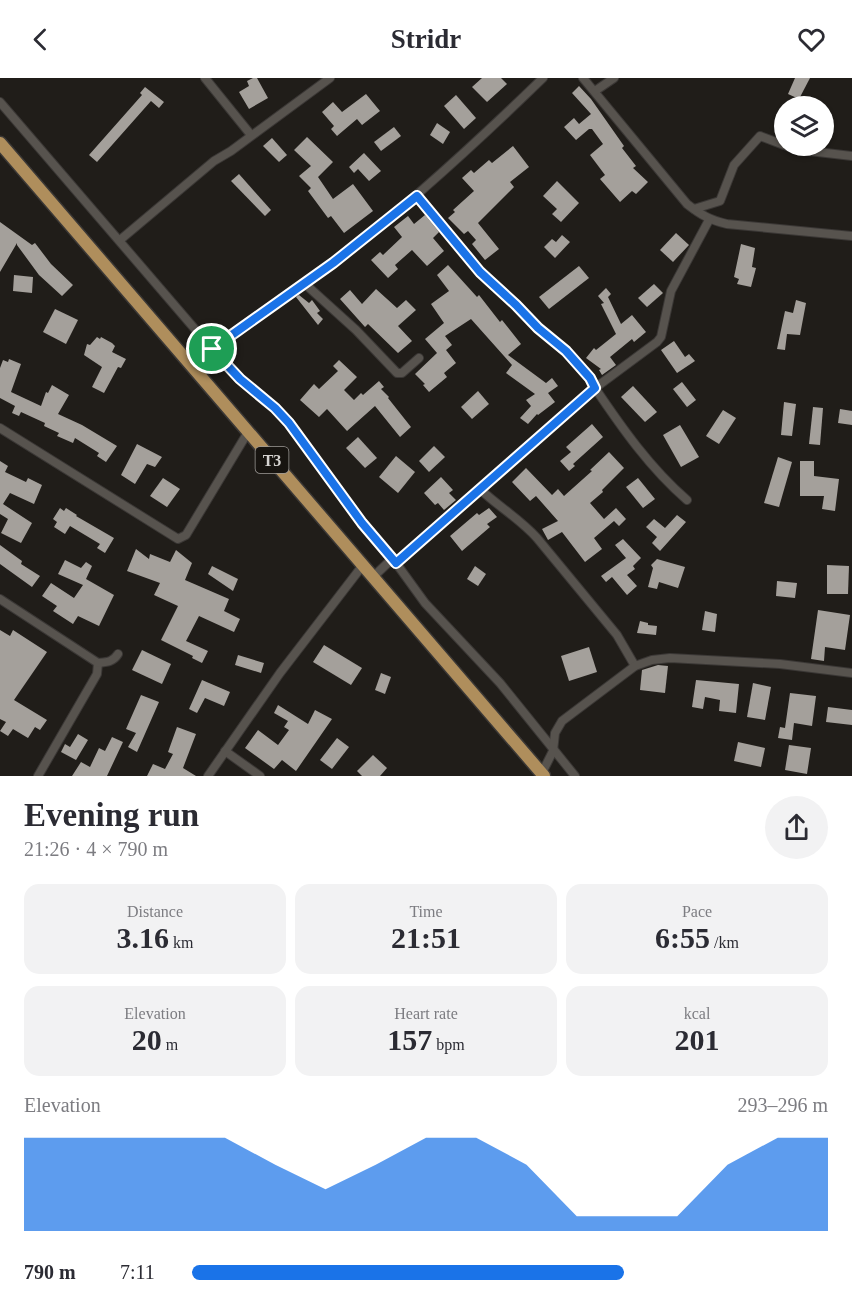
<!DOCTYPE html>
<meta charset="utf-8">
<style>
:root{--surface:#fff;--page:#f2f2f3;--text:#2b2b33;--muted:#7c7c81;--accent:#1a73e8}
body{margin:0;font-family:"Times New Roman",serif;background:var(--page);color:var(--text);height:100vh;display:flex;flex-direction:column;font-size:22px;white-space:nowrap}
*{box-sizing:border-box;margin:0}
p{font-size:20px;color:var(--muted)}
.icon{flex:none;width:33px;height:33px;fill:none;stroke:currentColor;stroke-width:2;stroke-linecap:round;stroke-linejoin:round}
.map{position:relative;height:698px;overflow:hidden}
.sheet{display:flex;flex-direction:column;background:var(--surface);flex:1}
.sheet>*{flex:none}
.tools{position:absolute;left:774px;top:18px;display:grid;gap:12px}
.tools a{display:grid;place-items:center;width:60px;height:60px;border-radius:50%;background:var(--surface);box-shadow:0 2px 4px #0004;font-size:30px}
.pin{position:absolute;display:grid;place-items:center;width:51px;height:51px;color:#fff;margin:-26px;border:3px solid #fff;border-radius:50%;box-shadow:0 2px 6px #0007}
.round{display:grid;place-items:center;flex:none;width:63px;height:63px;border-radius:32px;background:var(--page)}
.headline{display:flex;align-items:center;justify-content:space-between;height:102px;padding:0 24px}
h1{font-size:33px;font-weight:700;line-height:45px}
.figures{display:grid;grid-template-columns:repeat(3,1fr);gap:9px;height:102px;padding:6px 24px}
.figures div{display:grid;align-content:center;border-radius:15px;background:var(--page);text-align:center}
.figures b{font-size:30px;font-weight:700}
.figures small{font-size:16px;font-weight:400}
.figures p{font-size:16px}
.chart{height:168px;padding:12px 24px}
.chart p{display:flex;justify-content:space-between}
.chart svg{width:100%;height:108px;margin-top:6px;fill:var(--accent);opacity:.7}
ul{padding:0 24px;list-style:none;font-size:20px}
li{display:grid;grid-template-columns:96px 72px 1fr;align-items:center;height:45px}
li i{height:15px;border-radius:8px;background:var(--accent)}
header{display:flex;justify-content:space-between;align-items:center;height:78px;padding:0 24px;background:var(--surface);font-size:27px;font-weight:700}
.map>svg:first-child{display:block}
.building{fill:#a4a09b}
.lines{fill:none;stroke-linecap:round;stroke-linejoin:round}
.minor-casing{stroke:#3b3836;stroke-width:10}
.trunk-casing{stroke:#3b3836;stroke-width:15}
.minor{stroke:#57534e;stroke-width:8}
.trunk{stroke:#af8e5c;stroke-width:12}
.route-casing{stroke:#fff;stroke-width:12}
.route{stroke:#1a73e8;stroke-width:8}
.labels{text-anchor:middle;stroke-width:6;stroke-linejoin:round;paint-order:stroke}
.shield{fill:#171410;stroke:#9d9a97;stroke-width:1.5}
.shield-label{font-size:16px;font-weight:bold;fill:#d6d4d1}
</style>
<header><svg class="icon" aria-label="back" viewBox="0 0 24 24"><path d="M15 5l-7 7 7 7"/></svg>Stridr<svg class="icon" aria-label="heart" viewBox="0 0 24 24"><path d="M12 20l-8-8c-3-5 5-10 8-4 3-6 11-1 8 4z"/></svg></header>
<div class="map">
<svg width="852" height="698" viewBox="0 0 852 698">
<rect width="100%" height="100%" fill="#201d19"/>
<g class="building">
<polygon points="253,0 257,0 268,20 249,31 239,14 249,8 247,3"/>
<polygon points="482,0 501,0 507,6 487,24 472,9"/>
<polygon points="795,0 810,0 799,21 788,16"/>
<polygon points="579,8 591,21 624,68 622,70 636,88 633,90 648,104 636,116 632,113 620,124 600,101 605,97 590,77 603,66 592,51 589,51 576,62 564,49 574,40 579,46 591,36 572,15"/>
<polygon points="145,9 164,24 159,30 151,23 97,84 89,77 142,17 140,15"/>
<polygon points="366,16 380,33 362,47 357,41 337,58 331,51 334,48 322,34 333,24 342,34"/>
<polygon points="456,17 476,40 464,51 444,28"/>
<polygon points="437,45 450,54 443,66 430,57"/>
<polygon points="394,49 401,58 381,73 374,64"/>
<polygon points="307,59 333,84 318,99 333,121 353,106 373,133 344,155 331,138 328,140 308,113 311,110 299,98 311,88 294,72"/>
<polygon points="272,60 287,77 279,84 263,68"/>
<polygon points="513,68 529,89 510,104 514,109 478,145 499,171 485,182 472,166 476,162 468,153 464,156 448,140 455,134 453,132 474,113 462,100 471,92 474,95 489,82 492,85"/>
<polygon points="364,75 381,93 369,103 358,91 354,95 349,89"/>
<polygon points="239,96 271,132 265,138 231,103"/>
<polygon points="557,103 579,125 561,144 552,136 557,131 543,118"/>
<polygon points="425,137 439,154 433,160 444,173 427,188 412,172 395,187 398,191 388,200 371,182 380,174 383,177 402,159 394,149 408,138 414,146"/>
<polygon points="0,144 32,167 35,165 51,186 73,207 62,218 39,197 17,167 17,165 0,194"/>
<polygon points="676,155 689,167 673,184 660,172"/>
<polygon points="562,157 570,164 555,180 544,169 552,161 556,164"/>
<polygon points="741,166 755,170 752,189 756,190 751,209 737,206 739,201 734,199"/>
<polygon points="448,187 477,219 479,217 500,244 502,242 521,266 508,277 546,305 552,300 558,308 548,315 555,324 538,337 537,336 528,346 520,340 531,328 526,322 535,316 506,295 512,287 471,241 445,258 452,267 446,272 456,285 444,295 447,299 429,314 423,307 425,306 415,296 437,275 425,261 444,245 431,226 449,213 437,197"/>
<polygon points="579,188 589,200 549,231 539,219"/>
<polygon points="14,197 33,199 32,215 13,213"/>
<polygon points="654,206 663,215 647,229 638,220"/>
<polygon points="606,210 611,216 608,219 621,246 632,237 646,254 634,264 632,261 610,279 616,287 602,297 599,292 601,291 586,280 594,270 596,272 616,256 601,226 604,225 598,218"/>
<polygon points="376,211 397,230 406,222 416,232 398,248 412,263 398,275 368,246 365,249 340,221 350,212 362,226"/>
<polygon points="299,217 309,225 312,222 320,233 317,235 323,241 318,247 296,219"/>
<polygon points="796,222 806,225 800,257 787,256 785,272 777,271 785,233 793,235"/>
<polygon points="55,231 78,242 66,266 43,254"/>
<polygon points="97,259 100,261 101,259 112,265 115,268 112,274 126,281 121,290 118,289 104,315 92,309 102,289 84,277 87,266 90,267"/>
<polygon points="674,263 685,279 689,276 695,283 677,295 661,272"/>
<polygon points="9,281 21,286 11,314 41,328 46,314 48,315 52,307 69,317 58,336 82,347 117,368 106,384 97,378 99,375 75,360 73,365 57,358 59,355 44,348 45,345 21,334 19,338 12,335 15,328 0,320 0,290 3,282 8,284"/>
<polygon points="339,282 357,299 344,312 354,322 361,315 363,317 379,303 384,309 381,311 389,319 388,320 411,349 400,359 375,328 347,353 327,331 319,339 300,322 314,306 319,311 338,293 333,288"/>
<polygon points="682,304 696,322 687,329 673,311"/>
<polygon points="633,308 657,334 645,344 621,319"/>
<polygon points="478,313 489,326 472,341 461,329"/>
<polygon points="784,324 796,326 792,358 781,357"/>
<polygon points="813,329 823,330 820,367 809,366"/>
<polygon points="840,331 852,333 852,347 838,345"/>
<polygon points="723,332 736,340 719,366 706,358"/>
<polygon points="592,346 603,359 573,386 575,388 569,393 560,383 571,374 566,369"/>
<polygon points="680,347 699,379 681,389 663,357"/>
<polygon points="358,359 377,380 365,390 346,370"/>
<polygon points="137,366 162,379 155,389 147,386 135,406 121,397"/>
<polygon points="434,368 445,379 429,394 419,383"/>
<polygon points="609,374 624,390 602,412 603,414 590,425 604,441 616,430 626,441 619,448 614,443 594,460 602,471 585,484 562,454 548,462 542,451 558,443 536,418 530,423 512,404 526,390 552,417 558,411 564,418 592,393 590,392"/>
<polygon points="396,378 415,394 398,415 379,399"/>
<polygon points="778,379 792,384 779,429 764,425"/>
<polygon points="0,383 8,388 5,394 26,404 28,400 42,407 34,426 10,415 3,426 32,445 21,465 1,455 8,441 0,436"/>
<polygon points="800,383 814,383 814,398 839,401 835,433 822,431 824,418 800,418"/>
<polygon points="441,399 453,412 449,415 456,422 444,432 438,425 435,427 424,415"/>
<polygon points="163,400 180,411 167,429 150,418"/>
<polygon points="638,400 655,421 643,430 626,409"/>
<polygon points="60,430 64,433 66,430 77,437 76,438 114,460 105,475 97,470 100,466 70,448 65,456 54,449 57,444 53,441"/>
<polygon points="489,430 497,439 487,446 490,449 462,473 450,458 477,435 479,437"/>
<polygon points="677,437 686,444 660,473 652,465 657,459 646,449 654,441 665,450"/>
<polygon points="623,461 641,480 633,488 635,491 627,497 637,508 627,517 612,499 606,504 601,498 626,480 615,467"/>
<polygon points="0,467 22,483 21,486 40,498 32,509 0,486"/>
<polygon points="136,471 149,481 150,476 170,484 176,472 192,485 185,502 229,521 224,533 240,541 234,554 199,538 186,563 208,573 202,585 192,580 193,578 161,562 178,528 154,517 160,505 127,493"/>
<polygon points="657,481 685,489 678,510 659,504 657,511 648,509 653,490 651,487"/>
<polygon points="65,482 81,490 86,484 92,488 86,501 114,517 99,548 78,538 73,546 53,533 57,528 42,518 51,505 74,520 83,507 58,496"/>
<polygon points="827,487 849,488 848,516 827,516"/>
<polygon points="212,488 238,501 233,513 208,496"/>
<polygon points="475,488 486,496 478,508 467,501"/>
<polygon points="777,503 797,505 795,520 776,518"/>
<polygon points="818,532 850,537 845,572 825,569 824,583 811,581"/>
<polygon points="705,533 717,536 715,554 702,552"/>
<polygon points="640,543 648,545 648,547 657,548 656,557 637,555"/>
<polygon points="0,552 10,558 13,552 47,574 14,622 47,642 40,652 35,649 28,660 13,651 8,658 0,653 6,644 0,641"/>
<polygon points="324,567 362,590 351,607 313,584"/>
<polygon points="589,569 597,594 569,603 561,578"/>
<polygon points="142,572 171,586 162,606 132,592"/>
<polygon points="238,577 264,585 261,595 235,587"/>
<polygon points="658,587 668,588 665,615 640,612 642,592"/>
<polygon points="381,595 391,599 385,616 375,612"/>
<polygon points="202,602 230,614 224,628 205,620 197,635 189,631"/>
<polygon points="696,602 739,606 736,635 719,633 720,622 705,619 703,631 692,629"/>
<polygon points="753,605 771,609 765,642 747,639"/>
<polygon points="790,615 816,618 812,648 794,645 792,662 778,660 780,649 785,650"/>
<polygon points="141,617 159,624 137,674 128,669 136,655 126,651"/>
<polygon points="278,627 308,646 315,632 332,641 296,693 282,682 274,691 245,670 258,652 278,667 289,652 284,649 288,643 274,635"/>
<polygon points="828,629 852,632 852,647 826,644"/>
<polygon points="177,649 196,656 183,690 196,698 147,698 153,686 165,691 173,676 168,674"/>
<polygon points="78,656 88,662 76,682 61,674 65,666 70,669"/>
<polygon points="112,659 123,664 107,698 72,698 81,684 90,689 99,670 105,673"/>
<polygon points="337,660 349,669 332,691 320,682"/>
<polygon points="738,664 765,670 761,689 734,683"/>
<polygon points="789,667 811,670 807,696 785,692"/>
<polygon points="373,677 387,690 380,698 362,698 357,693"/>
</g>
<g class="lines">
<defs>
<g id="minor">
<polyline points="205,0 251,57"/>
<path d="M583,0l104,126c14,11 23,16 40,20l125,12"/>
<polyline points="595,13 614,0"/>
<polyline points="0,24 212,271 240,301 275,330 289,345 362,445 396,485 425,525 500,605 575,698"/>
<polyline points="787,68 809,73 852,78"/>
<polyline points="417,118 480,194 517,227 538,250 566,273 590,300 595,310 657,264 661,259 671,213 709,142"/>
<polyline points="694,131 720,123 734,87 760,58 784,67"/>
<polyline points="120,162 214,83 231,73 330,0"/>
<polyline points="304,205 356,252 397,295 402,295 419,280"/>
<path d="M194,291c39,-44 94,-71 141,-107 74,-57 141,-119 208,-184"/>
<polyline points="0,350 178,461 186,457 248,354"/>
<path d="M481,412c18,17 39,29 56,48l80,97 18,31"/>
<path d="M396,485l199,-175c27,40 55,80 92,112"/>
<polyline points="373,499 392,481"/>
<polyline points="0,521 98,585 97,596 38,698"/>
<path d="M98,585c9,-1 15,-1 20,-9"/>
<polyline points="225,673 260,698"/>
<polyline points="542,695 553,673 555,655 562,643 635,588 652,582 670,580 780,586 852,595"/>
<polyline points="208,698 280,595 363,487"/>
</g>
<polyline id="trunk" points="0,65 544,698"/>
</defs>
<use href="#minor" class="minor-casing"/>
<use href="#trunk" class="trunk-casing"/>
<use href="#minor" class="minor"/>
<use href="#trunk" class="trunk"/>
</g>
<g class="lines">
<defs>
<polygon id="route" points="417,118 480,194 516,227 538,250 566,273 590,300 595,310 396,485 362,445 289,345 275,330 240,301 212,271 333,185"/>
</defs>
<use href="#route" class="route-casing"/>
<use href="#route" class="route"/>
</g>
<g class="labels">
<rect class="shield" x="255.5" y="369" width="33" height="26" rx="4.5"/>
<g class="shield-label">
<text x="272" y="388">T3</text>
</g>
</g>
</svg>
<div class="tools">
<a><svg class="icon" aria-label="layers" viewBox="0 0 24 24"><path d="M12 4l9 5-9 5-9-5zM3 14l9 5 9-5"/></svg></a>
</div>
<div class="pin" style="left:212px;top:271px;background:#1e9e55"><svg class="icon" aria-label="arrive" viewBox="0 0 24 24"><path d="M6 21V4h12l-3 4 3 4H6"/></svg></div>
</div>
<section class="sheet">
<div class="headline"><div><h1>Evening run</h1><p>21:26 · 4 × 790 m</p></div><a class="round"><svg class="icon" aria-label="share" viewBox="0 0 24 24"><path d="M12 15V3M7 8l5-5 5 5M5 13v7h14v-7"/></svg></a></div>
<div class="figures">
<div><p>Distance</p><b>3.16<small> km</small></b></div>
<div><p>Time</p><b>21:51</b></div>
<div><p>Pace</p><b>6:55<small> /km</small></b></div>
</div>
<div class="figures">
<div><p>Elevation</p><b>20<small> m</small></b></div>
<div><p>Heart rate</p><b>157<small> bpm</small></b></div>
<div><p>kcal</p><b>201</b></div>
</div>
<div class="chart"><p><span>Elevation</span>293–296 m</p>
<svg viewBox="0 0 160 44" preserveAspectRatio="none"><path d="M0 44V6L10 6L20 6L30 6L40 6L50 17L60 27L70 17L80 6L90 6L100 17L110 38L120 38L130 38L140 17L150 6L160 6V44z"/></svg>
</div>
<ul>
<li><b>790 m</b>7:11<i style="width:68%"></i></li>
</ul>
</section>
